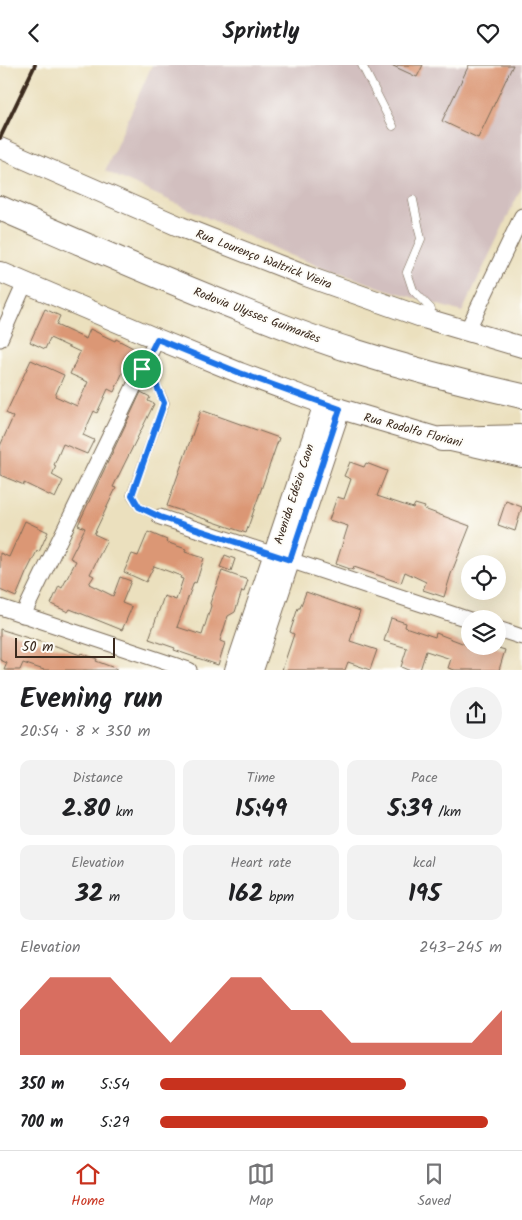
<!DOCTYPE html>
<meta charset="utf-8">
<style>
:root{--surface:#fff;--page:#f2f2f2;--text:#202124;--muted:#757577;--line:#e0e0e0;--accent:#c8321e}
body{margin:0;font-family:Kalam,sans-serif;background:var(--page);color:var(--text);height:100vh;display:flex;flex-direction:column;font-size:19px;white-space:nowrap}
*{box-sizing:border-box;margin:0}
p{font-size:16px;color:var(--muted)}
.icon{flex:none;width:28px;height:28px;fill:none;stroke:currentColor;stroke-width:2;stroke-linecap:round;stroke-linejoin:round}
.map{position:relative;height:605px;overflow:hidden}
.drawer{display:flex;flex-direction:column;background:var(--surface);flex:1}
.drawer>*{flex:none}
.buttons{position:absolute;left:461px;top:490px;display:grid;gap:10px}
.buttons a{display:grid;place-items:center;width:45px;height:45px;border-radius:50%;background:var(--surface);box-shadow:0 5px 20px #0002;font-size:25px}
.scale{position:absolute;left:15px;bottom:12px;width:100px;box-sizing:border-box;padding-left:5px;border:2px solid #3b2a1e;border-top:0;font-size:14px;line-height:18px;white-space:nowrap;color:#3b2a1e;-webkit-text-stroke:4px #fdfcf7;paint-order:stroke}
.pin{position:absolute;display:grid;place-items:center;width:42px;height:42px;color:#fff;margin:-21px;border:2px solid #fff;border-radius:50%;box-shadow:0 1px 5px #0007}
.round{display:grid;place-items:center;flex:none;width:52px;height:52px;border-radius:26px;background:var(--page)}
.head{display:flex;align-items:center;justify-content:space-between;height:85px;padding:0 20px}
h1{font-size:28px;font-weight:800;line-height:38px}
.figures{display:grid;grid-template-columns:repeat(3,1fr);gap:8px;height:85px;padding:5px 20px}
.figures div{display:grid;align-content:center;border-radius:10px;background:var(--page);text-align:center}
.figures b{font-size:25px;font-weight:800}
.figures small{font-size:14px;font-weight:400}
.figures p{font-size:14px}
.chart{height:140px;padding:10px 20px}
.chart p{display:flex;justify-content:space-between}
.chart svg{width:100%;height:90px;margin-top:5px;fill:var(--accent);opacity:.7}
ul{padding:0 20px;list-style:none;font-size:16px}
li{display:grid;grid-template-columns:80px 60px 1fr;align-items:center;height:38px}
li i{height:12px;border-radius:6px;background:var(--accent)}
header{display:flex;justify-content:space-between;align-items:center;height:65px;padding:0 20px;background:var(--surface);font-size:22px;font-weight:800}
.menu{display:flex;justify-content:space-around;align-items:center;height:70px;border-top:1px solid var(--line);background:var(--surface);font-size:14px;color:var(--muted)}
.menu a{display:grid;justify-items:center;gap:2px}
.menu .on{color:var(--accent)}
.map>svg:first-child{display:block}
.industrial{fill:#d2bfbf}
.building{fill:#db9774}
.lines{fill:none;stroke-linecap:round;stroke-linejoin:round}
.service-casing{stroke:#796a56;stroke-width:9}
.minor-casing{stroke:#796a56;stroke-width:17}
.secondary-casing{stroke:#796a56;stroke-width:22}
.trunk-casing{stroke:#796a56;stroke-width:26}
.service{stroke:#fff;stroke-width:8}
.minor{stroke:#fff;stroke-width:15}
.secondary{stroke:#fff;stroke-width:20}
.trunk{stroke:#fff;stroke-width:24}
.rail{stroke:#3b2a1e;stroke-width:4}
.route-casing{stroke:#fff;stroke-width:10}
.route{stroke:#1a73e8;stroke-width:6}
.labels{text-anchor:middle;stroke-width:4;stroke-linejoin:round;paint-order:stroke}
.street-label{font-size:12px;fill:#3b2a1e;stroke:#fdfcf7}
</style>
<header><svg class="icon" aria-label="back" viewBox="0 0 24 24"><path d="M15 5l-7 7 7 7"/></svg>Sprintly<svg class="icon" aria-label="heart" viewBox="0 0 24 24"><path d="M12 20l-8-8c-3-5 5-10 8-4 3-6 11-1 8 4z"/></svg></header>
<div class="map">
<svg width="522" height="605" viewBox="0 0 522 605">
<rect width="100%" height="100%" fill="#fdfcf7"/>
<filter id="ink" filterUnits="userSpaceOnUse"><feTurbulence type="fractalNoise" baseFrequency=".02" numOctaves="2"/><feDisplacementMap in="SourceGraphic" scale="10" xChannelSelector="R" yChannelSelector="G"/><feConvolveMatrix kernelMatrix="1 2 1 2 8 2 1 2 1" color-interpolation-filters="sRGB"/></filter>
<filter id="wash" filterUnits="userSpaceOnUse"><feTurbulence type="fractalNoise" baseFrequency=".0096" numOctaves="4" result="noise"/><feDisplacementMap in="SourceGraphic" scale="20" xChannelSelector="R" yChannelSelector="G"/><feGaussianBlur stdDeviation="1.12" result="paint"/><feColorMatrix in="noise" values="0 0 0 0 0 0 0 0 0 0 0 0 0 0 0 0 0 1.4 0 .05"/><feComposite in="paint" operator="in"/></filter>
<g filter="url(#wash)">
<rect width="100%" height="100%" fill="#ebe0be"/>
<polygon class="industrial" points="152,0 522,0 522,122 462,247 385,224 289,190 105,106"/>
<g id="blocks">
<g class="building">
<polygon points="391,0 423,0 417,12"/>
<polygon points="469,0 513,0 478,73 442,56"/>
<polygon points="45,244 60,251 56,260 86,274 90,264 115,276 116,274 137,285 129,304 125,302 114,327 108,324 97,348 94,346 83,370 94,375 87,389 63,379 54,400 56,401 52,410 63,416 55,433 24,418 24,420 0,410 0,381 13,352 6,348 31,295 64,310 55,331 77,341 88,317 70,309 80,287 50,273 45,284 30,277"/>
<polygon points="141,327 150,332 148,336 154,339 113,422 116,423 94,469 107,475 90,509 94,511 89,519 113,531 120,512 131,516 122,538 132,542 122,565 70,544 68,547 51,539 59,521 62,523 76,496 70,493 85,463 78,460"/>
<polygon points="201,345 279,373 246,468 167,441"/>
<polygon points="350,397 364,402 366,398 387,406 377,431 413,443 415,439 425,442 424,444 470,461 451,509 444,532 423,525 426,517 405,507 401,518 354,502 353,505 336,499 348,461 329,455 337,432 344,434 351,414 344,411"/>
<polygon points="506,436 522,442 515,466 498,460"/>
<polygon points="25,456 48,467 39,487 37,486 26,508 16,532 0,525 0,488 9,492"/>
<polygon points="148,467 167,475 166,477 186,484 185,487 204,493 196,518 194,517 177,562 202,570 211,541 210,538 222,506 248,515 244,527 242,526 235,547 228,551 220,576 225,578 218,600 174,585 175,583 149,574 164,531 176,535 183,514 180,513 181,511 154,501 146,517 124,507 132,489 138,491"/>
<polygon points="225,490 235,494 231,506 220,502"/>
<polygon points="306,527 360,546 350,576 377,585 370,605 348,597 345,605 282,605 294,569 290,567 298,543 300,543"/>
<polygon points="391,553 406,558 405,562 435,572 436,568 470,581 481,584 482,581 492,581 505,585 499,605 455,605 448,603 451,594 426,586 420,605 408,605 401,602 407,583 384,576"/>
<polygon points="0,564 56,582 56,581 80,590 81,588 97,594 96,596 117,604 116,605 44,605 23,598 20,605 4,605 7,598 0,595"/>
</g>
</g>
</g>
<g filter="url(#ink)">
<use href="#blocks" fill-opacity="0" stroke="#796a56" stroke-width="1"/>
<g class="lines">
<defs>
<g id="service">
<polyline points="362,0 393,61"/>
<polyline points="413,135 421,174 407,207 413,225 431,244"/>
<polyline points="142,304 156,319 165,338 131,430 139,442 160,452"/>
</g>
<g id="minor">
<polyline points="467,266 522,151"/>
<polyline points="0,274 25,218"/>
<polyline points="160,452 470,555"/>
<polyline points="0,542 189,605"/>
<polyline points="23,550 157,274"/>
<polyline points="498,564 522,572"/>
</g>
<g id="secondary">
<polyline points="0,83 181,162 306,211 427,254 522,282"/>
<polyline points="0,207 157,274 240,308 324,339 442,374 522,392"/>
<polyline points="235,605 324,339"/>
<polyline points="253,605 340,344"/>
</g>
<g id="trunk">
<path d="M0,143c81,35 162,71 244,103 35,14 70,28 106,39 57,18 114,33 172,46"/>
<polyline points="442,374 522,372"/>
</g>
</defs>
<use href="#service" class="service-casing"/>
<use href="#minor" class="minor-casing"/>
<use href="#secondary" class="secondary-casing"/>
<use href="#trunk" class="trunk-casing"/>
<use href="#service" class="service"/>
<use href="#minor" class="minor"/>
<use href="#secondary" class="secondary"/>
<use href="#trunk" class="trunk"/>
<polyline class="rail" points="0,73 35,0"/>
</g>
</g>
<g class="lines" filter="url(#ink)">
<defs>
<polygon id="route" points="157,274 240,308 340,344 290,495 160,452 139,442 132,430 164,338 156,319 142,304"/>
</defs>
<use href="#route" class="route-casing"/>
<use href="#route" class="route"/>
</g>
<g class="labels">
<g class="street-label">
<text transform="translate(264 194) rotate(21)" y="4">Rua Lourenço Waltrick Vieira</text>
<text transform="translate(257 250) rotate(21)" y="4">Rodovia Ulysses Guimarães</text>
<text transform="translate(413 365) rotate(15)" y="4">Rua Rodolfo Floriani</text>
<text transform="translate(294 429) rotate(-72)" y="4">Avenida Edézio Caon</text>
</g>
</g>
</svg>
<div class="buttons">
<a><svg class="icon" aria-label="locate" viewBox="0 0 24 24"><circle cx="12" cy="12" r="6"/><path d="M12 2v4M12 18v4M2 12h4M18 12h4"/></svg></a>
<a><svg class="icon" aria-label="layers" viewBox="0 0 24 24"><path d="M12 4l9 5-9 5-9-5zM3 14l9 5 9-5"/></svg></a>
</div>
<div class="scale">50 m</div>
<div class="pin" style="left:142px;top:304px;background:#1e9e55"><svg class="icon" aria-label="arrive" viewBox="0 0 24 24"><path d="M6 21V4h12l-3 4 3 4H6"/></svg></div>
</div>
<section class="drawer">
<div class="head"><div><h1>Evening run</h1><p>20:54 · 8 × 350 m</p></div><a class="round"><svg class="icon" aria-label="share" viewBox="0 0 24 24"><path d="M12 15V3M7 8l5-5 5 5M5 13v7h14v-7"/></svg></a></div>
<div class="figures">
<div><p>Distance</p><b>2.80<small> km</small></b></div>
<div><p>Time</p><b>15:49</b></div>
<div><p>Pace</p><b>5:39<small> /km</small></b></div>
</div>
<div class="figures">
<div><p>Elevation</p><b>32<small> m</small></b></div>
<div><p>Heart rate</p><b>162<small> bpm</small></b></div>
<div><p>kcal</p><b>195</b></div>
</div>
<div class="chart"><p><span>Elevation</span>243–245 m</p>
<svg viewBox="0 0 160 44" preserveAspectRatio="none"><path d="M0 44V22L10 6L20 6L30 6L40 22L50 38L60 22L70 6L80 6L90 22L100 22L110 38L120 38L130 38L140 38L150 38L160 22V44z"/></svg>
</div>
<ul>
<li><b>350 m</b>5:54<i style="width:72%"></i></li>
<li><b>700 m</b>5:29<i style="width:96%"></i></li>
</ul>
</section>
<nav class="menu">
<a class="on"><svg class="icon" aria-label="home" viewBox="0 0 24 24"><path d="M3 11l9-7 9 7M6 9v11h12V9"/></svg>Home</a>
<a><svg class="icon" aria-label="map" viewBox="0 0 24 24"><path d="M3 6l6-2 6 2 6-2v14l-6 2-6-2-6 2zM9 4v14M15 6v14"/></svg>Map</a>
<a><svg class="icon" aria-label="saved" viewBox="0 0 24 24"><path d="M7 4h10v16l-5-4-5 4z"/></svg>Saved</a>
</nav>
